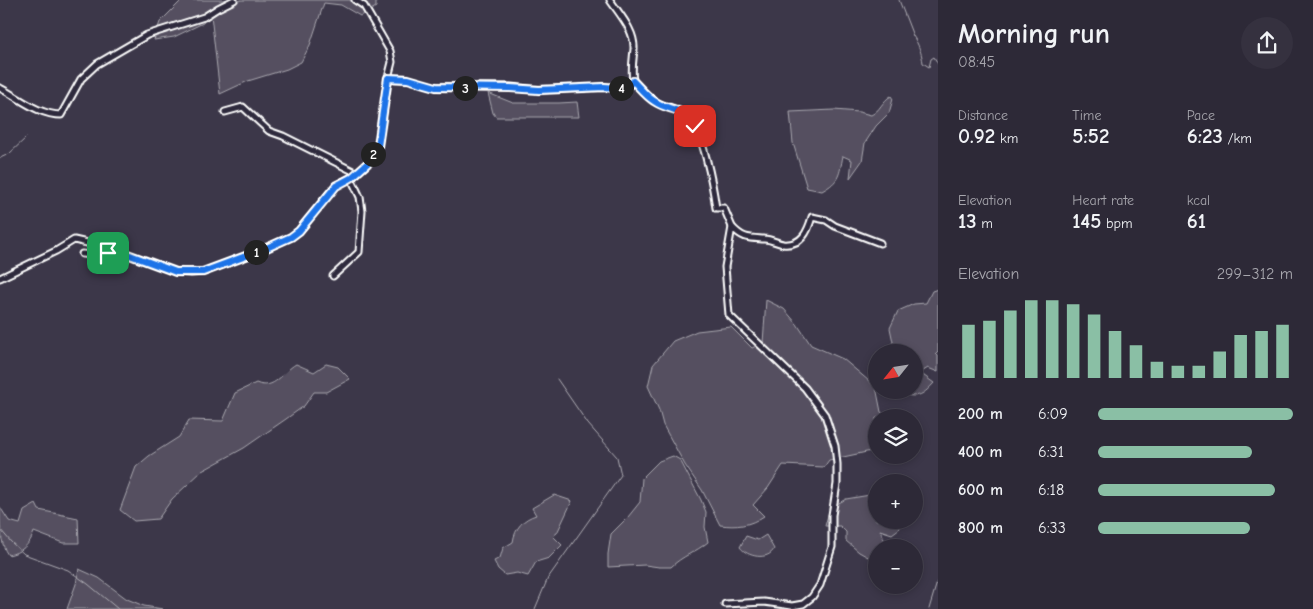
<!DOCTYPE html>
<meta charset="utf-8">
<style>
:root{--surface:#2d2937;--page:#35313f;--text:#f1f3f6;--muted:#a7a6ad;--line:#484552;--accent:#8abfa5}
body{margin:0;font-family:"Comic Neue",sans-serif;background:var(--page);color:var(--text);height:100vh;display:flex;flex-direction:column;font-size:19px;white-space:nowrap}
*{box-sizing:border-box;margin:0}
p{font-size:16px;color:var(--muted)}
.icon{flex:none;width:28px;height:28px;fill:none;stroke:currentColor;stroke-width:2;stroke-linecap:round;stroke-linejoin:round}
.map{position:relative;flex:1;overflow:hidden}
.side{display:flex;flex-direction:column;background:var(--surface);width:375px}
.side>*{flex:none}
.needle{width:32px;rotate:240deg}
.controls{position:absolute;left:868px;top:344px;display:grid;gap:10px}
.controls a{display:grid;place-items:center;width:55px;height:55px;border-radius:50%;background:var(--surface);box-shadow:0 2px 8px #0003,0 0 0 1px var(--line);font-size:25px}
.pin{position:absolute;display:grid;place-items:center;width:42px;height:42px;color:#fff;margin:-21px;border-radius:10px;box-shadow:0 2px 8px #0006}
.km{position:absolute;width:25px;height:25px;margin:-12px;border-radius:50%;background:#222;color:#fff;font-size:14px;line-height:25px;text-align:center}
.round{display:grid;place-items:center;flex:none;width:52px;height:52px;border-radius:26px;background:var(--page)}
.headline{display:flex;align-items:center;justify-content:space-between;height:85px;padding:0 20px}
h1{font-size:28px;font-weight:700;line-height:38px}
.metrics{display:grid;grid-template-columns:repeat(3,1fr);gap:8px;height:85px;padding:5px 20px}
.metrics div{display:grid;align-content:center}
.metrics b{font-size:21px;font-weight:700}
.metrics small{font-size:14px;font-weight:400}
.metrics p{font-size:14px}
.chart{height:140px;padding:10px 20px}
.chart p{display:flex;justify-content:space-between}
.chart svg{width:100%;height:90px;margin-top:5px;stroke:var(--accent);stroke-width:6}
ul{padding:0 20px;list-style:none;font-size:16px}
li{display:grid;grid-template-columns:80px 60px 1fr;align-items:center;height:38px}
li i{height:12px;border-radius:6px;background:var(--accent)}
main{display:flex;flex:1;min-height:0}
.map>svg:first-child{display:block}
.green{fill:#555060;stroke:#aaa8b0}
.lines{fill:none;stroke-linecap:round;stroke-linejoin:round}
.stream{stroke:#afadb4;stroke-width:1}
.street-casing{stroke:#fff;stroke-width:9}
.street{stroke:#2f2a3d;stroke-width:5}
.route-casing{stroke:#fff;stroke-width:10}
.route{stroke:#1a73e8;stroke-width:6}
</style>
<main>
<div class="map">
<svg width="938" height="609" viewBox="0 0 938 609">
<rect width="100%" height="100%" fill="#3c3749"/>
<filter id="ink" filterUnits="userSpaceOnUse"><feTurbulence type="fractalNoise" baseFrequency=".02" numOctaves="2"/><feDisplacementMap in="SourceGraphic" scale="10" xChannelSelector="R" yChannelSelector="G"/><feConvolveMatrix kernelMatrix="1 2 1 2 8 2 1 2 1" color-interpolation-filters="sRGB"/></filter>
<g filter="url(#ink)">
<g class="green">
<polygon points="182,0 226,0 212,8 203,23 174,37 154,40 160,22"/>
<polygon points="241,0 376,0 376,7 360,16 341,5 324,3 310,45 301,62 287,69 248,81 220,94 211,15 224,7"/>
<polygon points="488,93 513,103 559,103 577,102 579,117 496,117 493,113"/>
<path d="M891,96l2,3 -4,14 -13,13 -11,17 -3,18 -12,17 2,-18 -9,-4c-4,19 -3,25 -21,35l-15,-3 -14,-45 -3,-31 44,-2 25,2 12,3c9,-4 11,-14 20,-19z"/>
<path d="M938,289v63l-2,2 2,2v16l-10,-4 -8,5 14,10c-10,11 -16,16 -31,11l-2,-4h13v-38h-30l9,-10 -3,-14 8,-17 16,-7 12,-1 6,-12z"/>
<path d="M766,300l18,9 13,15 14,21 32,14 33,28 5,25 7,5 -12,1v32l-47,10 -5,7 -41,-2 -15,23 -15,17 11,11c-15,10 -27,11 -44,9l-18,-35 -17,-25 -22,-40 -4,-15 -11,-24 5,-21 20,-24 24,-10 34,-4 21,21 11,-5z"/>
<path d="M296,364l18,8 12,-8 12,3 12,12 -24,13h-12l-10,14 -18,13 -42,29 -42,23 -30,28 -14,20 -24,2 -14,-11 16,-43 13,-11 30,-19 10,-17 34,1 12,-28 21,-10c19,8 26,-11 40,-19z"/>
<path d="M673,456l7,4 21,40 5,12 -1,15 3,15c-12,10 -26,14 -37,25h-12l-14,-2 -37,2v-13l3,-20 17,-17 12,-15 2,-24 17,-17z"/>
<path d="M554,495l18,6 -15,32 -4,3 9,9 -13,13 -13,4 -8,14 -11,-3 -12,2 -7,-6 -4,-8 6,-3 3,-10 10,-6c2,-14 10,-23 23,-27l-4,-7z"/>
<polygon points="870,495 876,505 876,520 896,520 900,528 892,534 880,530 887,546 876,548 876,553 868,557 859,552 846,541 846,532 840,526 825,526 830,508 846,499"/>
<path d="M36,504l3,6 39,8 1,25h-16l-29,-11c-4,13 -14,21 -26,23 -8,-10 -8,-33 -8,-48l9,14 11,3 4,-13z"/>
<path d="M766,535l8,14c-6,12 -27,8 -34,-2l6,-11 12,4z"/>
<polygon points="79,569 99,578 127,599 144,606 163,609 67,609 76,584"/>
</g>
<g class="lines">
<g class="stream">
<path d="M899,0l14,36c5,7 9,18 10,27l6,4 2,-8 3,-2 4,7"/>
<polyline points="0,158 9,154 26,138"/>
<polyline points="0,529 11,542 24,554 68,570 88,584 118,609"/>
<polyline points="535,609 548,578 621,475 617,457 588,424 557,379"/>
<polyline points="929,609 938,579"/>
</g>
<defs>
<g id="street">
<polyline points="355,0 364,6 390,51 392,62 388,78"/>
<path d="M610,0c10,15 25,31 24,49 -1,11 -3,21 -1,32 7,7 15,17 23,21 10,6 22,6 32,14 15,14 25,71 28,92h8l8,19"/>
<path d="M0,88c20,10 38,27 61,27l20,-36 16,-15 50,-29 57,-18 14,-9 16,-8"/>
<polyline points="225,112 243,107 269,131 283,136 357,173"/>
<polyline points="82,254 95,255 116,252"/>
<polyline points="333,276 359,252 362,211 360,197 351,178"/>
<polyline points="0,278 56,251 74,240 114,249 176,272 191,273 203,272 262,250 291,237 299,231 336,185 351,178 370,161 378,146 388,78 408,79 436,87 510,87 539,90 604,87 618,88 629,85 633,81"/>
<path d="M725,604l39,-2 28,4 11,-2 9,-7 8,-12 12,-38v-32l5,-31v-20l-2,-18 -10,-31 -20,-27 -76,-73 -4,-48 7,-40c11,12 17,11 32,12 7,0 13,4 19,5 19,2 25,-13 29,-27l14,3 9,6 45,17"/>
</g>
</defs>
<use href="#street" class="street-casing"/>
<use href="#street" class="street"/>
</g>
</g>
<g class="lines" filter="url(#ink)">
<defs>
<path id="route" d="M108,253l11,-2 57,21h27l59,-22 29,-13 8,-6 37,-45 15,-8 19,-17 8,-15 10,-68 20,1 28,8 74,1 29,2 65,-3 14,1 11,-3 4,-4c7,7 13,15 21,20 16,11 26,4 41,25"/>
</defs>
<use href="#route" class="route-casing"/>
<use href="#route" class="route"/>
</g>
</svg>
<div class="controls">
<a><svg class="needle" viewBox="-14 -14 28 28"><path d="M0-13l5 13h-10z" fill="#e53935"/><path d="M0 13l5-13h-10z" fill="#a7a6ad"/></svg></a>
<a><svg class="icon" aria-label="layers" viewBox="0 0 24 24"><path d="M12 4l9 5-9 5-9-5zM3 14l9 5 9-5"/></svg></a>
<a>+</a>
<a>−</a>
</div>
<div class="pin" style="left:108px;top:253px;background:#1e9e55"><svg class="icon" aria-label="arrive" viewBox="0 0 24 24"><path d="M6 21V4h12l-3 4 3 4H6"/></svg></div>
<div class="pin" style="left:695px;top:126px;background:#d93025"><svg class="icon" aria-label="check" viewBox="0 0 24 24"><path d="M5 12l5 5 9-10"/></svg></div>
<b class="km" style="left:256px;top:252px">1</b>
<b class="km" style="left:373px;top:154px">2</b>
<b class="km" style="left:465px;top:88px">3</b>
<b class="km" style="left:621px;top:88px">4</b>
</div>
<section class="side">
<div class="headline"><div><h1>Morning run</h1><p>08:45</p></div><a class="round"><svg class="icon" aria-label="share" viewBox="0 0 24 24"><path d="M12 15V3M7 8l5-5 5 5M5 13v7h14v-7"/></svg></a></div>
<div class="metrics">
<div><p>Distance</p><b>0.92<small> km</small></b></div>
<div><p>Time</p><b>5:52</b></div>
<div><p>Pace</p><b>6:23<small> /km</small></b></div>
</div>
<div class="metrics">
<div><p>Elevation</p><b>13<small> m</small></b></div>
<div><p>Heart rate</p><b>145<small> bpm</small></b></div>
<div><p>kcal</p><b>61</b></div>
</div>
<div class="chart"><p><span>Elevation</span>299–312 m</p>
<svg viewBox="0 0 160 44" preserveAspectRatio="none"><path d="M5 44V18M15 44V16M25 44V11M35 44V6M45 44V6M55 44V8M65 44V13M75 44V21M85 44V28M95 44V36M105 44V38M115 44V38M125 44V31M135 44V23M145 44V21M155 44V18"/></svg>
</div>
<ul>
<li><b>200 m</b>6:09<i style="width:100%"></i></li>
<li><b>400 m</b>6:31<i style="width:79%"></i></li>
<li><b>600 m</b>6:18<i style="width:91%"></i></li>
<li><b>800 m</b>6:33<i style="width:78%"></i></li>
</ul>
</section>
</main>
